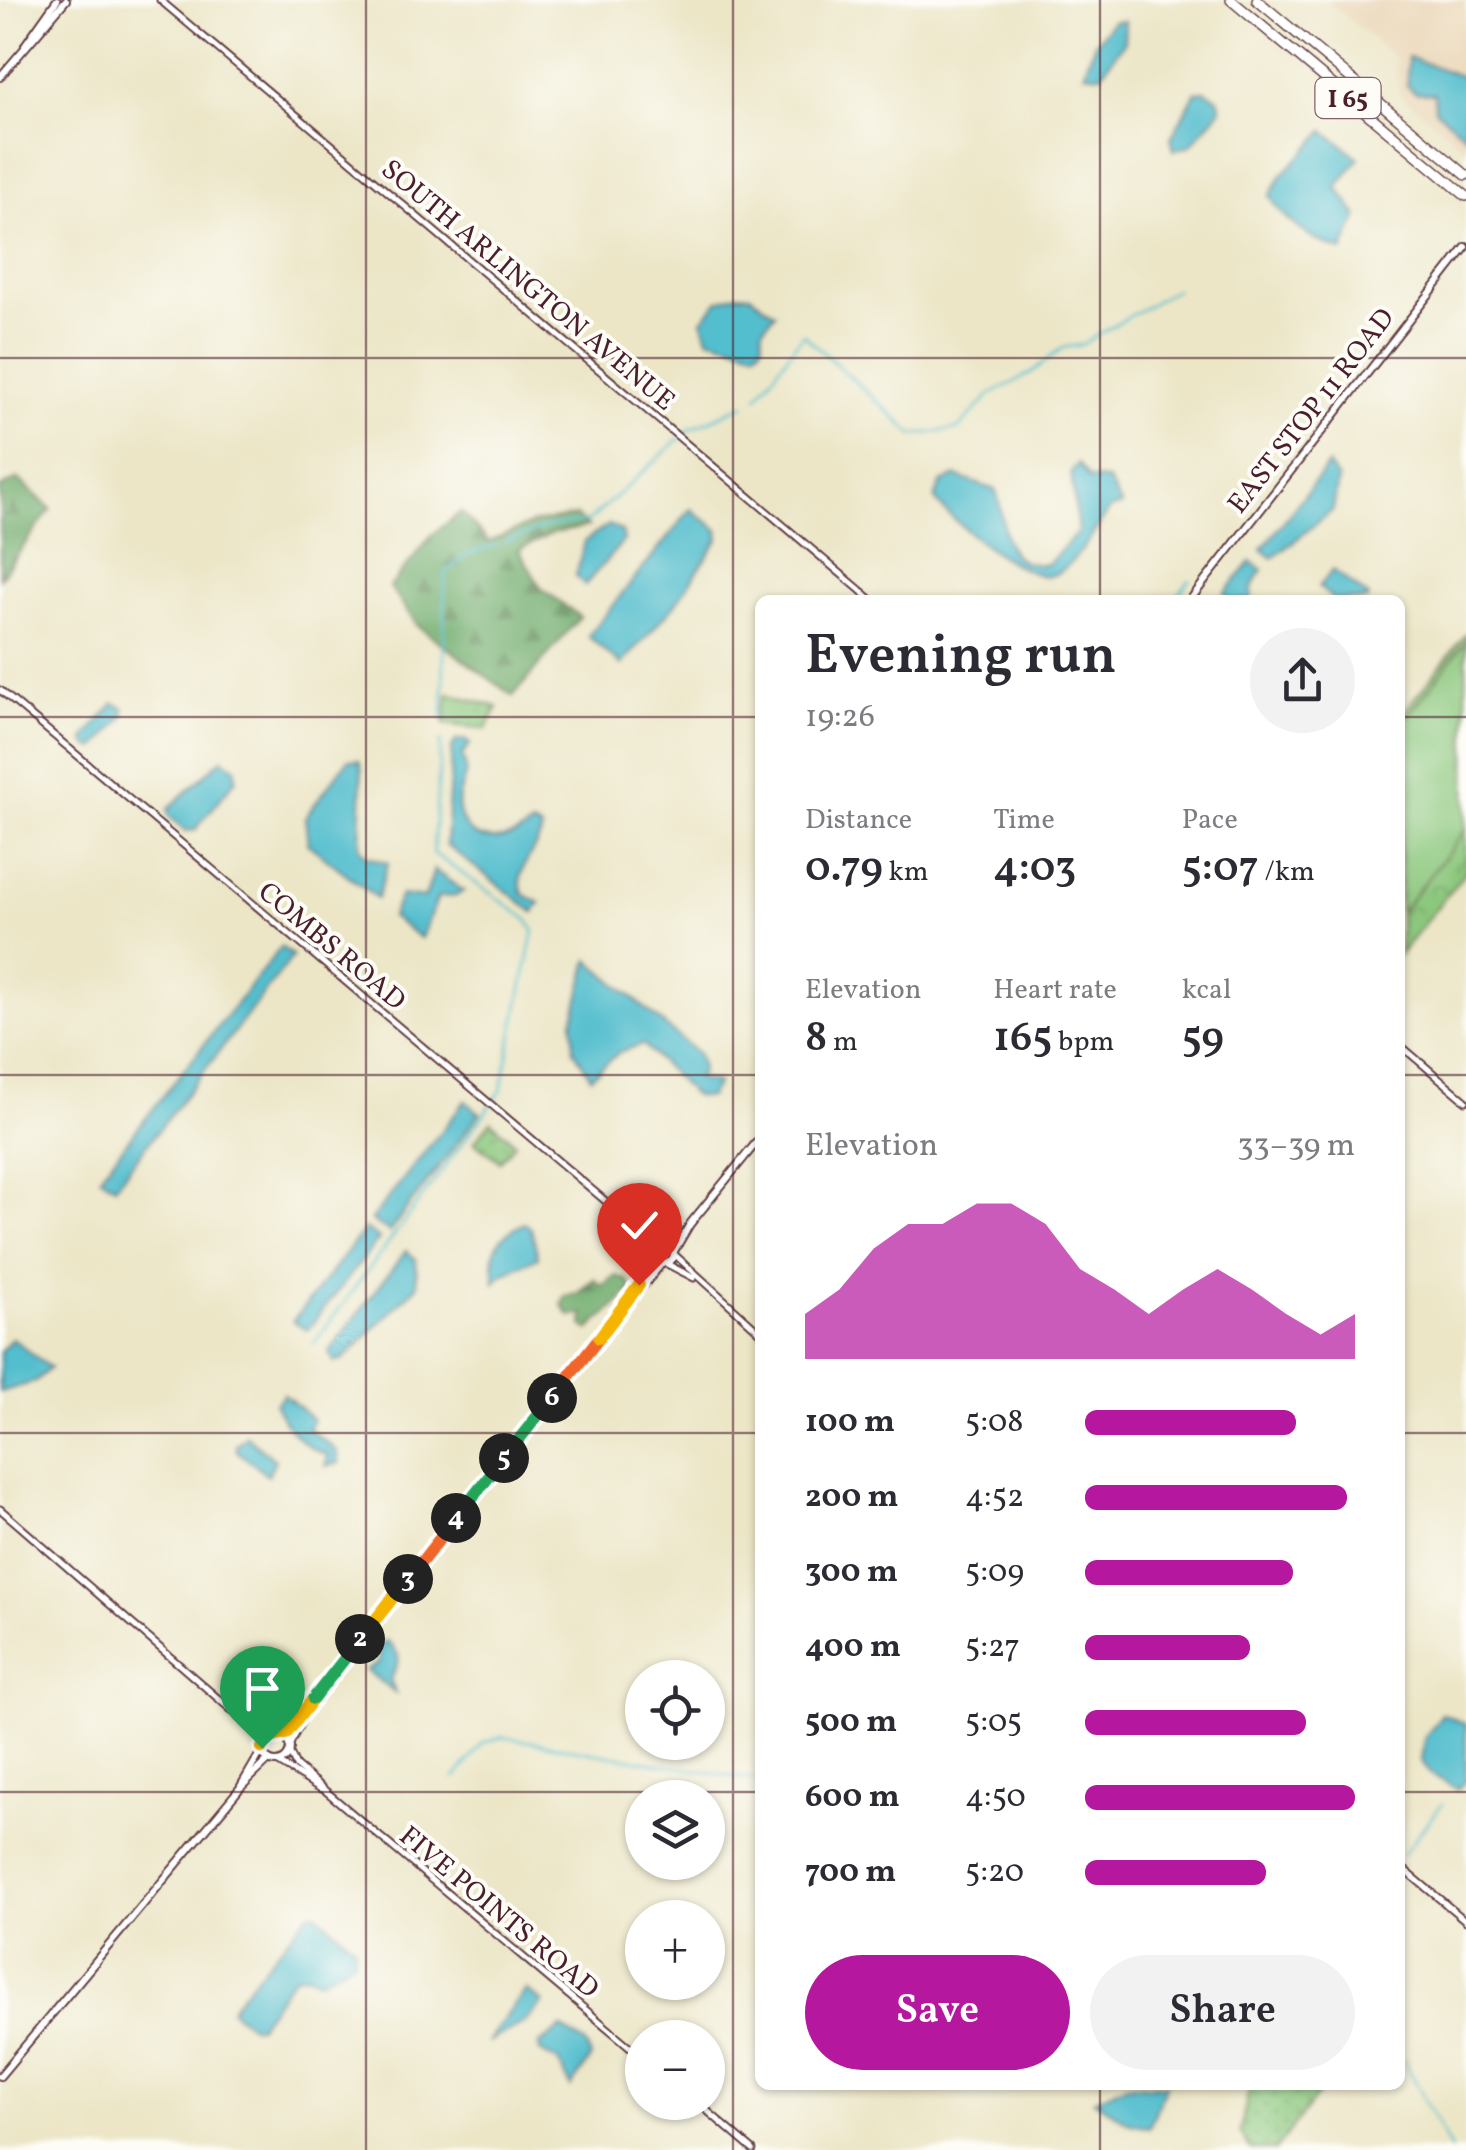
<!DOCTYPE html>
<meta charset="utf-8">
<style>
:root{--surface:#fff;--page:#f2f2f3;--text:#2b2b33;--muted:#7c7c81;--accent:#b5179e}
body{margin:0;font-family:Vollkorn,serif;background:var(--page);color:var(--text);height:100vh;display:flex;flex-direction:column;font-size:38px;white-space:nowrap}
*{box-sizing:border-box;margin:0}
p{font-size:32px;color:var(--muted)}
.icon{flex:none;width:55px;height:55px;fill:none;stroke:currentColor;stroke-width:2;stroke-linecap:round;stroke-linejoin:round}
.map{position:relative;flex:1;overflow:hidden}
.side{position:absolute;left:755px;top:595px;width:650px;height:1495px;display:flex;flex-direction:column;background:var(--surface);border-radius:15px;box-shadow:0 2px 8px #0004}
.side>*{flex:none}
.fabs{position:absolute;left:625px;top:1660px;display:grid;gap:20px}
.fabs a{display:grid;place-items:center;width:100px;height:100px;border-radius:50%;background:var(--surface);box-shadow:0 2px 8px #0004;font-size:50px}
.pin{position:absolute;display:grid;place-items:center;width:85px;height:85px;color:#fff;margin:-102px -42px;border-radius:50% 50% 50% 0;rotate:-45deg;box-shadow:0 0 10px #0007}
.pin .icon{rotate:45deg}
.km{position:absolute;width:50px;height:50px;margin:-25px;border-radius:50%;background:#222;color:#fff;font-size:28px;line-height:50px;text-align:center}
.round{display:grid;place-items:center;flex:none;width:105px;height:105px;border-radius:52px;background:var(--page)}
.overview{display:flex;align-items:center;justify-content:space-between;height:170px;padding:0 50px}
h1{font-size:55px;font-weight:600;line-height:75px}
.stats{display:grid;grid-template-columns:repeat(3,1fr);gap:15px;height:170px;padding:10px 50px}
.stats div{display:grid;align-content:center}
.stats b{font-size:42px;font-weight:600}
.stats small{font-size:28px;font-weight:400}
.stats p{font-size:28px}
.chart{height:280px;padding:20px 50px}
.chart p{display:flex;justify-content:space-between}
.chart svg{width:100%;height:180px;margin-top:10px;fill:var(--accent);opacity:.7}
.action{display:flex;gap:20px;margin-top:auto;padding:20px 50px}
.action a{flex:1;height:115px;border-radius:60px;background:var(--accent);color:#fff;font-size:40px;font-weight:600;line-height:115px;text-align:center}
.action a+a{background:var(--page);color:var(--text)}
ul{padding:0 50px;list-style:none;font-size:32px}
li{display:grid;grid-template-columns:160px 120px 1fr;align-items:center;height:75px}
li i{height:25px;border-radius:12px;background:var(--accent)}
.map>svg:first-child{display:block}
.built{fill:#ebd8ba}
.grass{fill:url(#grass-dots);stroke:#6a7354;stroke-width:2.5}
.forest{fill:url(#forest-firs);stroke:#5d664c;stroke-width:2.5}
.park{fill:url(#park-crowns);stroke:#6a7354;stroke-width:2.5}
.pitch{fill:#8bc77d;stroke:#6a7354;stroke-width:2.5}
.water{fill:#52becd;stroke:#4e6e7c;stroke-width:2.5}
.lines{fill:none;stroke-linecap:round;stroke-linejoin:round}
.stream{stroke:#52becd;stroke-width:2.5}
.tertiary-casing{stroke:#623d42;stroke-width:9}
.secondary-casing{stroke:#623d42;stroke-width:10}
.motorway-casing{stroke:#623d42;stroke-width:12}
.tertiary{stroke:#fff;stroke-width:5}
.secondary{stroke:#fff;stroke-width:6}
.motorway{stroke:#fff;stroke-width:9}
.split-1-casing{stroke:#fff;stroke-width:20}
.split-2-casing{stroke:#fff;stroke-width:20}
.split-3-casing{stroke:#fff;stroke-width:20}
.split-4-casing{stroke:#fff;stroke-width:20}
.split-5-casing{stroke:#fff;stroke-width:20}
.split-6-casing{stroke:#fff;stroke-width:20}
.split-7-casing{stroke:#fff;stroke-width:20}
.split-8-casing{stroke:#fff;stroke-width:20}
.split-1{stroke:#f5b400;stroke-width:12}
.split-2{stroke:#22a559;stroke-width:12}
.split-3{stroke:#f5b400;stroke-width:12}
.split-4{stroke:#f0652b;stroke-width:12}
.split-5{stroke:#22a559;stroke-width:12}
.split-6{stroke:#22a559;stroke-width:12}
.split-7{stroke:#f0652b;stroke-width:12}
.split-8{stroke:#f5b400;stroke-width:12}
.grid{fill:none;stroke:#4a1f2b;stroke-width:2.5;stroke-opacity:0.55}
.labels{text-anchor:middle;stroke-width:8;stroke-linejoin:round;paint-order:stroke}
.shield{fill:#fdfcf7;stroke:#806168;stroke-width:2.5}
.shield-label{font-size:25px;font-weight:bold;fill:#4a1f2b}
.street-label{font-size:28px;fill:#4a1f2b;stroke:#fdfcf7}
</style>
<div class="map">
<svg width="1466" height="2150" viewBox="0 0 1466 2150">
<defs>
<pattern id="grass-dots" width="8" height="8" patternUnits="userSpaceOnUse" patternTransform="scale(2.5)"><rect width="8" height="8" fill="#8bc77d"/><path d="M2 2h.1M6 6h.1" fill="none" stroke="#79aa6c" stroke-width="1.8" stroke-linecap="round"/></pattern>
<pattern id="forest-firs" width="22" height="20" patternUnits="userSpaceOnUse" patternTransform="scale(2.5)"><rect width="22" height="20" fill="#70ac6c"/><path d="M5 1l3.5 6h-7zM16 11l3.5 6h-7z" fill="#5e8b59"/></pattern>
<pattern id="park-crowns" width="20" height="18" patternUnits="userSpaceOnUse" patternTransform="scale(2.5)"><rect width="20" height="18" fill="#8bc77d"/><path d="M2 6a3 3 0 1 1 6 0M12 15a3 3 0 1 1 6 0" fill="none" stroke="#79aa6c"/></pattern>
</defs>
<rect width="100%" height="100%" fill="#fdfcf7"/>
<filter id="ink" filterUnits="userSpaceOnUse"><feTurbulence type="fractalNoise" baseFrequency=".01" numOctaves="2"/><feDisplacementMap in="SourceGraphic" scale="20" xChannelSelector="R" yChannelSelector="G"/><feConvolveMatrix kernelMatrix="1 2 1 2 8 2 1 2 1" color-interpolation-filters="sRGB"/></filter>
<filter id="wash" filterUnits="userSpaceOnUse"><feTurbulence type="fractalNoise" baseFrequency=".0048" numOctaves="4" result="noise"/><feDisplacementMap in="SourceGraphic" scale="40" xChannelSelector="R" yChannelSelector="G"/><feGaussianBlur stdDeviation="2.25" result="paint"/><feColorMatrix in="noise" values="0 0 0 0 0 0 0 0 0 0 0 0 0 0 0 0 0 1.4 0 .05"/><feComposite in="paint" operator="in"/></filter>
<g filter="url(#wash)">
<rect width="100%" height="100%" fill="#ece6c7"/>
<polygon class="built" points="1327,0 1466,0 1466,148 1400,94 1395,57"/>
<g class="grass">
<polygon points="491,1121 515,1143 500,1161 474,1142"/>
<polygon points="1250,2085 1320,2085 1322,2089 1275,2150 1251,2150 1240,2132"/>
</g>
<g class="forest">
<polygon points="18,479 51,509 0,578 0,488"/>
<polygon points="461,512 489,542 533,523 576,516 588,527 553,533 519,550 541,588 580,617 513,696 418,626 390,587 431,536"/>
<polygon points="616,1276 627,1280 633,1290 589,1330 583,1326 584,1314 570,1316 562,1305 565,1296 579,1293 594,1279 601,1286"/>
</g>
<g class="park">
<polygon points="1466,634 1466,871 1400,954 1400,717"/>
<polygon points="448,693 498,707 486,729 445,724"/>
</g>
<polygon class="pitch" points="1466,641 1466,830 1400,913 1400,726"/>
<g class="water">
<polygon points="1113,21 1125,21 1124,42 1101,75 1084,73 1095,43"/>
<polygon points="1408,57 1466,78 1466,136 1435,109 1434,94 1415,92 1407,86"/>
<polygon points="1205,91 1218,98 1221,109 1190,146 1174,150 1171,138 1196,92"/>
<path d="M1325,131l34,27 -22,29 21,30 -15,34c-28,-9 -59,-29 -73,-55l12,-21z"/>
<polygon points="737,294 750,295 775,313 763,328 762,345 756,351 708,338 702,320 718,301"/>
<path d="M1078,464l11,15 18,1 15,25 -12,4c-14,19 -33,55 -55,65 -25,12 -106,-54 -120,-75l6,-16 15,-7 39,14c14,28 -1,80 53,74l30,-32 -7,-60z"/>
<polygon points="1328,465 1338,479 1333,510 1273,558 1262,549"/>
<polygon points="691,509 718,530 719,539 674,606 621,665 588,636"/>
<polygon points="609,525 622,532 624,540 585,585 576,576 585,541"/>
<polygon points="1251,562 1262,570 1252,587 1251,600 1231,600 1224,594"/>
<polygon points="1333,570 1368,597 1367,600 1334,600 1319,587"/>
<polygon points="114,703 124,708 124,716 96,748 91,748 85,743 86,737"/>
<path d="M465,740l5,4 -8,11c1,6 5,11 4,16 -2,13 -10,24 -7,40 7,37 51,33 73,14l10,4c-3,22 -30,38 -19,65l17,9 -6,9 -88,-67 6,-97 4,-7z"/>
<polygon points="222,759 235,767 236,779 195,830 185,831 169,816 168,809"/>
<polygon points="348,760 359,760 362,769 360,848 366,856 388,863 377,898 308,844 305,817"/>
<polygon points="434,870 463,891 456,896 438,897 421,938 391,917 401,895 425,898"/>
<polygon points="281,947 293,956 115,1186 100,1176"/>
<polygon points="589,960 698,1054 702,1068 698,1079 717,1083 709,1097 694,1096 643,1044 619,1052 591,1077 574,1050 573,1022"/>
<polygon points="465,1101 480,1113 389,1232 371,1220"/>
<path d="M524,1223l7,5 7,29 -37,18 -6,7c-4,-33 -1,-43 29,-59z"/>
<polygon points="365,1229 379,1239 307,1330 293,1321"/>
<polygon points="406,1251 416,1259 417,1286 342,1360 334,1362 329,1352"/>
<polygon points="12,1338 50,1368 35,1382 0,1392 0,1352"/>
<path d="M284,1394l29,26 -5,8 29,23 2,12 -13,3 1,-12c-20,-3 -45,-31 -52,-50z"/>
<polygon points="246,1436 275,1460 268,1475 237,1451 236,1445"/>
<path d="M386,1641c17,14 15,19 4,38l5,14 -29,-23 13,-7 2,-18z"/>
<polygon points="1442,1714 1466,1724 1466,1781 1457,1789 1433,1775 1421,1761 1424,1739"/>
<polygon points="315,1912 355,1947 353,1961 319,1980 307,1974 294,1976 258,2026 251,2026 231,2010 234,2003 309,1913"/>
<polygon points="526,1990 543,2003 525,2022 487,2042"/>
<polygon points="562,2028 585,2043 591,2057 571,2087 559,2062 540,2051 540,2044"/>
<polygon points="1125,2085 1166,2085 1149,2127 1127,2122 1094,2100"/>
</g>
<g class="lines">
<g class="stream">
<polyline points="758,396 803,334 914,435 958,429 990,395 1031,373 1062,348 1081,345 1176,289"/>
<polyline points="505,542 550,526 589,521 689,430 745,404"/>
<polyline points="1173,600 1190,580"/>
<polyline points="443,720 445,573 468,554 497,545"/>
<polyline points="314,1343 501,1091 534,931 527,919 433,853 441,741"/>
<polyline points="455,1778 483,1743 503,1737 760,1781"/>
<polyline points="1403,1854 1442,1804"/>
<polyline points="1404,2060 1451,2150"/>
</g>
</g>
</g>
<g filter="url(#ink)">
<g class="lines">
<defs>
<g id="tertiary">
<polyline points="160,0 872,600"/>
<polyline points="0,690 641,1231 653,1251"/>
<polyline points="1400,1045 1466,1101"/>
<polyline points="641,1231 662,1242"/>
<polyline points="674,1254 760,1332"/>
<polyline points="665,1263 694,1278"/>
<polyline points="0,1509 236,1714 261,1738 263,1746"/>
<polyline points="236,1714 275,1735"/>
<polyline points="289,1751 296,1766 642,2057"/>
<polyline points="277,1762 321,1789"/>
<polyline points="1400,1866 1466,1921"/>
<polyline points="697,2102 753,2150"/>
</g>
<g id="secondary">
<polyline points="25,45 57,0"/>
<polyline points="0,77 66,0"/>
<polyline points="1190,600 1466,247"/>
<circle cx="664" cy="1253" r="10"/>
<polyline points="674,1251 690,1224 760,1138"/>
<circle cx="276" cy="1748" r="14"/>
<polyline points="283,1736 312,1700"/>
<polyline points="289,1745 313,1699 662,1263"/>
<polyline points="241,1786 262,1750"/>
<polyline points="0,2076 241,1787 269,1760"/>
</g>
<g id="motorway">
<polyline points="1231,0 1466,196"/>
<polyline points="1257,0 1466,175"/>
</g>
</defs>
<use href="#tertiary" class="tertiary-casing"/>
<use href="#secondary" class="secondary-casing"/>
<use href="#motorway" class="motorway-casing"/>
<use href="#tertiary" class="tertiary"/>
<use href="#secondary" class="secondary"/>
<use href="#motorway" class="motorway"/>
</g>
</g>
<g class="lines" filter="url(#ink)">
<defs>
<polyline id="split-1" points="262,1748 268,1738 286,1734 313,1699"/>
<polyline id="split-2" points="313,1699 360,1639"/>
<polyline id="split-3" points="360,1639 408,1579"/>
<polyline id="split-4" points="408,1579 456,1518"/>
<polyline id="split-5" points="456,1518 504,1458"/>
<polyline id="split-6" points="504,1458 552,1398"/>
<polyline id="split-7" points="552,1398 599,1338"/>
<polyline id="split-8" points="599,1338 639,1285"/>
</defs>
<use href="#split-1" class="split-1-casing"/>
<use href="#split-2" class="split-2-casing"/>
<use href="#split-3" class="split-3-casing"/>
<use href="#split-4" class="split-4-casing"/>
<use href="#split-5" class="split-5-casing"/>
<use href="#split-6" class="split-6-casing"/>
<use href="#split-7" class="split-7-casing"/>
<use href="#split-8" class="split-8-casing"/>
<use href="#split-1" class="split-1"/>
<use href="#split-2" class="split-2"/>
<use href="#split-3" class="split-3"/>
<use href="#split-4" class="split-4"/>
<use href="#split-5" class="split-5"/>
<use href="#split-6" class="split-6"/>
<use href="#split-7" class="split-7"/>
<use href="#split-8" class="split-8"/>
</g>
<path class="grid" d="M366,0v2150M733,0v2150M1100,0v600M0,358h1466M0,717h760M1400,717h66M0,1075h760M1400,1075h66M0,1433h760M1400,1433h66M0,1792h760M1400,1792h66M1100,2085v65"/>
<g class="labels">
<rect class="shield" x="1315.5" y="78" width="65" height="40" rx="8"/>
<g class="shield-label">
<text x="1348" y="107">I 65</text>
</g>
<g class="street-label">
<text transform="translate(529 284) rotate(40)" y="10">SOUTH ARLINGTON AVENUE</text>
<text transform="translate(1310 410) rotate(-52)" y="10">EAST STOP 11 ROAD</text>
<text transform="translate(333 945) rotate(40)" y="10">COMBS ROAD</text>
<text transform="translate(500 1911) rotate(40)" y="10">FIVE POINTS ROAD</text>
</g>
</g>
</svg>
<div class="fabs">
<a><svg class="icon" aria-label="locate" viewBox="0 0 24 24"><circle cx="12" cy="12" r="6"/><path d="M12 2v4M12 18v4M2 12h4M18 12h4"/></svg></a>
<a><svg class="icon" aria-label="layers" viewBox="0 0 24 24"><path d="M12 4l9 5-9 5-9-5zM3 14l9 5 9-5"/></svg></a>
<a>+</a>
<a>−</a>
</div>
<div class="pin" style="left:262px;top:1748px;background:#1e9e55"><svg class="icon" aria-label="arrive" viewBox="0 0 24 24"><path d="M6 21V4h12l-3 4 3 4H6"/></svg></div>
<div class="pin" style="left:639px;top:1285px;background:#d93025"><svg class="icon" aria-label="check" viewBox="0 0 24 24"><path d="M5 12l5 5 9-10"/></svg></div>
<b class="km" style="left:360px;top:1639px">2</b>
<b class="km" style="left:408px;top:1579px">3</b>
<b class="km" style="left:456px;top:1518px">4</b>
<b class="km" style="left:504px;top:1458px">5</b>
<b class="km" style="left:552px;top:1398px">6</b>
<section class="side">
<div class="overview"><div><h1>Evening run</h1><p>19:26</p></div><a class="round"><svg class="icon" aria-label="share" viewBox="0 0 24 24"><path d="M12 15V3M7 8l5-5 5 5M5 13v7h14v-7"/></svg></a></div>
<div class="stats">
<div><p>Distance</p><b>0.79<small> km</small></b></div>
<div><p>Time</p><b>4:03</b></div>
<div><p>Pace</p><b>5:07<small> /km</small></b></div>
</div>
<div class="stats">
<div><p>Elevation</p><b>8<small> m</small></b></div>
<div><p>Heart rate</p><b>165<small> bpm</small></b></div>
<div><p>kcal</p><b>59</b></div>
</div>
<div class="chart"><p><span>Elevation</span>33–39 m</p>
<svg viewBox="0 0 160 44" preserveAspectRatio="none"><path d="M0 44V33L10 27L20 17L30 11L40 11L50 6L60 6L70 11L80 22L90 27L100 33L110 27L120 22L130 27L140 33L150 38L160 33V44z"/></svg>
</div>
<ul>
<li><b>100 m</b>5:08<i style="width:78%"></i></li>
<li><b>200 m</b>4:52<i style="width:97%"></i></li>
<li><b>300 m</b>5:09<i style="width:77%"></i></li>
<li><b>400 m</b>5:27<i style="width:61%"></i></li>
<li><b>500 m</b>5:05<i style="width:82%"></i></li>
<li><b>600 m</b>4:50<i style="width:100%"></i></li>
<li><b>700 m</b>5:20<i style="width:67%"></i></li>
</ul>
<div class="action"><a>Save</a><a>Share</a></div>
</section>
</div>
